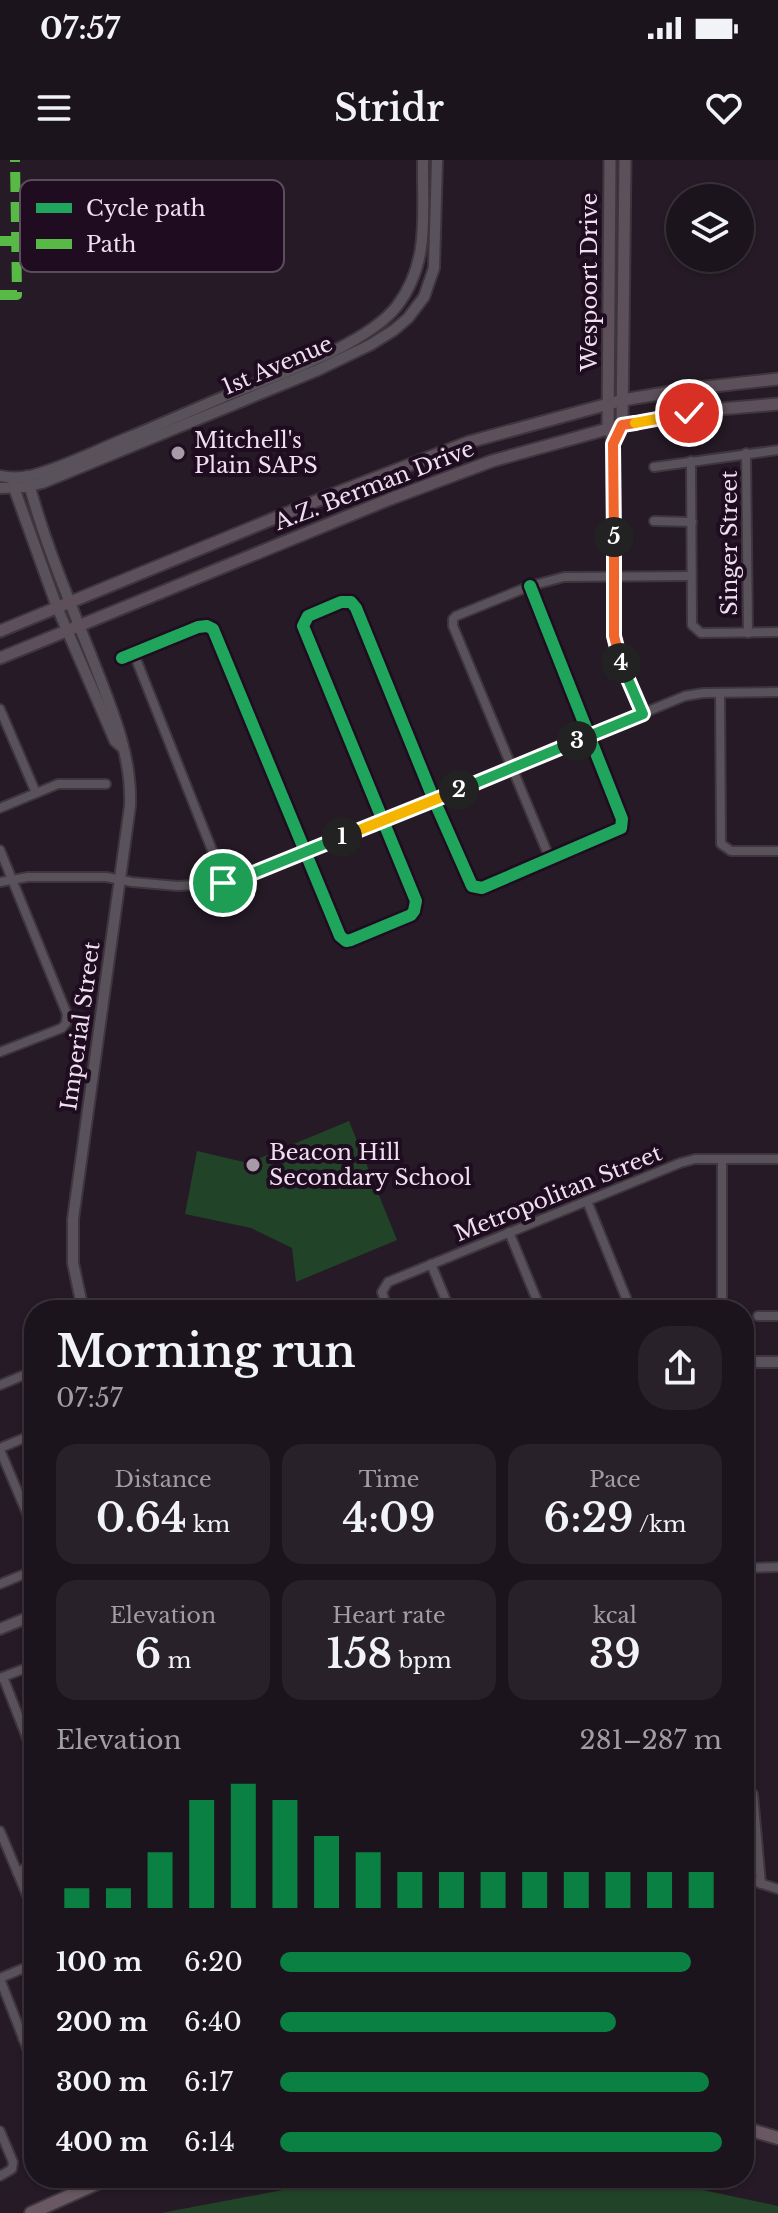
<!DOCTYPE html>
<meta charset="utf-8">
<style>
:root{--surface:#1c141c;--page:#292129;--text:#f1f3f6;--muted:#a09ea3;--line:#3a333b;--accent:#0b8043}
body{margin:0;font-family:"Libre Baskerville",serif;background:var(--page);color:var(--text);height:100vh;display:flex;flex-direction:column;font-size:30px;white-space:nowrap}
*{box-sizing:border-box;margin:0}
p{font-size:26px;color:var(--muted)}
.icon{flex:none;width:44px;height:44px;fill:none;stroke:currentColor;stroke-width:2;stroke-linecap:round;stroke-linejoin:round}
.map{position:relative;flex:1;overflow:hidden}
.drawer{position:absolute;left:24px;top:1140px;width:730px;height:888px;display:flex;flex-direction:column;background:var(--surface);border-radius:32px;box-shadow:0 2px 6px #0004,0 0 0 2px var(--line)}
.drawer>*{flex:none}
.buttons{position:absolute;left:666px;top:24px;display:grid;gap:16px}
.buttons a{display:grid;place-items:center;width:88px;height:88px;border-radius:50%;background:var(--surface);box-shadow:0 2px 6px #0004,0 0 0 2px var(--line);font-size:40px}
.pin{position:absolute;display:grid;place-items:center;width:68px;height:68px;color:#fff;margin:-34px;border:4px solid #fff;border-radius:50%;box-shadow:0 2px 8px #0007}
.km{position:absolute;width:40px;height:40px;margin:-20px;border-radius:50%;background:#222;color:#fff;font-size:22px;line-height:40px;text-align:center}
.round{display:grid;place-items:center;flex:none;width:84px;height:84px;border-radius:32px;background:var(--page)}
.head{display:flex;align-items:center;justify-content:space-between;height:136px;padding:0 32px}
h1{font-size:44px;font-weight:600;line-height:60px}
.stats{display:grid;grid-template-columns:repeat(3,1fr);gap:12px;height:136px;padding:8px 32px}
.stats div{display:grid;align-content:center;border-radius:20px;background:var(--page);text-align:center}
.stats b{font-size:40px;font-weight:600}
.stats small{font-size:22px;font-weight:400}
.stats p{font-size:22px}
.chart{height:224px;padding:16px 32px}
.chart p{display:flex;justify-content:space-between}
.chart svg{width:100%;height:144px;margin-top:8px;stroke:var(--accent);stroke-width:6}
ul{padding:0 32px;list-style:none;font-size:26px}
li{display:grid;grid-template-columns:128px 96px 1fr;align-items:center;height:60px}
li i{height:20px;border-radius:10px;background:var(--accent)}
.status{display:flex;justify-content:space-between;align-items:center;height:56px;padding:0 40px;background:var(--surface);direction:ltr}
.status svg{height:22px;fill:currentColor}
header{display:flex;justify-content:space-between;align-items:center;height:104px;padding:0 32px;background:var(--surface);font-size:36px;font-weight:600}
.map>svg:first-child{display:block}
.green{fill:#214428}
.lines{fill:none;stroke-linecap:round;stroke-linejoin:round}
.minor-casing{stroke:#3e353f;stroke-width:12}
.tertiary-casing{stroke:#3e353f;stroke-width:14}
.secondary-casing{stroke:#3e353f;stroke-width:15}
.primary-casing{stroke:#3e353f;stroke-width:16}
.minor{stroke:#5a525a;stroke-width:8}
.tertiary{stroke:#5a525a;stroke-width:10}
.secondary{stroke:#5d505a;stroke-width:11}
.primary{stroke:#695861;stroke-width:12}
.quiet{stroke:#58b947;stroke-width:10;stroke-dasharray:20 10;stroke-linecap:butt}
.cycleway-casing{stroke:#1f0c20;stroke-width:17}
.cycleway{stroke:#20a55d;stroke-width:12}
.split-1-casing{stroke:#fff;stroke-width:16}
.split-2-casing{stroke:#fff;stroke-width:16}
.split-3-casing{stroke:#fff;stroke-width:16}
.split-4-casing{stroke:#fff;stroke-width:16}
.split-5-casing{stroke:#fff;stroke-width:16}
.split-6-casing{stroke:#fff;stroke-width:16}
.split-7-casing{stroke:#fff;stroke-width:16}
.split-1{stroke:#22a559;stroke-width:10}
.split-2{stroke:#f5b400;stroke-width:10}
.split-3{stroke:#22a559;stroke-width:10}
.split-4{stroke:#22a559;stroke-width:10}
.split-5{stroke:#f0652b;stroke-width:10}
.split-6{stroke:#f0652b;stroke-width:10}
.split-7{stroke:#f5b400;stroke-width:10}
.poi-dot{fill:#a89ba8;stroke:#1f0c20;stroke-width:3}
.labels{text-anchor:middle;stroke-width:8;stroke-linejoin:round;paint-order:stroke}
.street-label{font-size:22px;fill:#eee0ee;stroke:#1f0c20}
.poi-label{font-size:22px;fill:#eee0ee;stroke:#1f0c20;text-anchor:start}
.key{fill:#1f0c20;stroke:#5d4c5e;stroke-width:2}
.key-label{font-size:22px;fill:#eee0ee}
</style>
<div class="status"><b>07:57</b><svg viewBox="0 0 49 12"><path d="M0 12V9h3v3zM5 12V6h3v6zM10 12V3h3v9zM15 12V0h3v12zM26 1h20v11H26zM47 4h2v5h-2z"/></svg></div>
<header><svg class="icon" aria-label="menu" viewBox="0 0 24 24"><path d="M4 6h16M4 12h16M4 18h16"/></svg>Stridr<svg class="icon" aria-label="heart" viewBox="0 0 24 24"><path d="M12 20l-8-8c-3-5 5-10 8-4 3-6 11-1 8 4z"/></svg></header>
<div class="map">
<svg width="778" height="2053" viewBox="0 0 778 2053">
<rect width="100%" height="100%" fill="#251a25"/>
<g class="green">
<polygon points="349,961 397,1080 296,1122 292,1088 251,1068 185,1054 197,991 248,1003"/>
<polygon points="346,2018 646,2018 778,2046 778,2053 161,2053"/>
</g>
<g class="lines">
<defs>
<g id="minor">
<polyline points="608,269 613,284 614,476 620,500 643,554"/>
<polyline points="746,293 748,473"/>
<polyline points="691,301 692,465 701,473 778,472"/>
<polyline points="654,307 778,290"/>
<polyline points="654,361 692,362"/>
<polyline points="134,494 214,695 223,723"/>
<polyline points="122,498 198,467 207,466 213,469 340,776 346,781 351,780 411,755 414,751 416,741 303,466 308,456 341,442 351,442 356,448 434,640 472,726 482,728 621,668 622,659 530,426"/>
<polyline points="720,533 721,684 731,691 778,691"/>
<polyline points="0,549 36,633"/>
<polyline points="0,648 58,624 106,624"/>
<polyline points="0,690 67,854 66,863 62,868 0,892"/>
<polyline points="550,699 453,466 453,459 456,456 530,426 564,417 691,416"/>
<polyline points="0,722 28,717 106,717 132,722 178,726 223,723 246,716 685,536 703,533 778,532"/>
<polyline points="587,1041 631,1150"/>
<polyline points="509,1072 541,1150"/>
<polyline points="431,1104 450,1150"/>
<polyline points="388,1150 382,1132 388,1122 680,1003 695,999 778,999"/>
<polyline points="722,1150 722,999"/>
<polyline points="758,1156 778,1156"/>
<polyline points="0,1225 34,1211"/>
<polyline points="0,1288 34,1274"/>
<polyline points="0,1290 34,1370"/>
<polyline points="744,1408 778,1407"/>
<polyline points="0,1424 34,1410"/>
<polyline points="3,1517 34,1596"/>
<polyline points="0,1518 34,1505"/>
<polyline points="753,1634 761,1724"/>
<polyline points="0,1671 34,1752"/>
<polyline points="17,1712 34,1704"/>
<polyline points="744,1718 778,1729"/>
<polyline points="0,1818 34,1804"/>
<polyline points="0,1819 34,1906"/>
<polyline points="23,1879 34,1873"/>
<polyline points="0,1971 13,2002 12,2009 0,2016"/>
</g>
<g id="tertiary">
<path d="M0,316c10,2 20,2 30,0 35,-9 69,-27 102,-40 34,-14 67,-29 101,-43 45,-18 135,-49 164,-87 34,-45 25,-93 26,-146"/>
<path d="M27,316c16,64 43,126 67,187 18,47 38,92 36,143l-57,413v44l10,47"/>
<polyline points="13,325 57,447 115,581 123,588"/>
<polyline points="0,328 25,327 42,323 318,210 370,185 394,170 408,158 424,137 434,108 437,0"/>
<polyline points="744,1202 778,1202"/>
<polyline points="0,1469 34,1455"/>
</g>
<g id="secondary">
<polyline points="622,265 625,0"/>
<polyline points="608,269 610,0"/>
<polyline points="0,471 326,337 469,282 623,240 688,229 778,219"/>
<polyline points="0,498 390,339 492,301 622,265 708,250 778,244"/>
</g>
<g id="primary">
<polyline points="744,1968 778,1978"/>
<polyline points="31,2053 109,2018"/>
</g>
</defs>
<use href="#minor" class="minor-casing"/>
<use href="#tertiary" class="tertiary-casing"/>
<use href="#secondary" class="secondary-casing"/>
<use href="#primary" class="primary-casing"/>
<use href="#minor" class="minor"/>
<use href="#tertiary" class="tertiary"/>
<use href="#secondary" class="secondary"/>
<use href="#primary" class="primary"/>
<g class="quiet">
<polyline points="0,81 17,81"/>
<polyline points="0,135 17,135 15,0"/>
</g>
<defs>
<polyline id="cycleway" points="122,498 198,467 207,466 213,469 340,776 346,781 351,780 411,755 414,751 416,741 303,466 308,456 341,442 351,442 356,448 434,640 472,726 482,728 621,668 622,659 530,426"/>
</defs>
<use href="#cycleway" class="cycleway-casing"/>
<use href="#cycleway" class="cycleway"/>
</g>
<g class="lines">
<defs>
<polyline id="split-1" points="223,723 246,716 342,677"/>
<polyline id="split-2" points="342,677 459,630"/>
<polyline id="split-3" points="459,630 577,581"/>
<polyline id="split-4" points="577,581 643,554 621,503"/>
<polyline id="split-5" points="614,377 614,476 621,503"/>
<polyline id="split-6" points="614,377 613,284 622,265 635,263"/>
<polyline id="split-7" points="635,263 689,253"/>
</defs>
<use href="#split-1" class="split-1-casing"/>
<use href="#split-2" class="split-2-casing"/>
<use href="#split-3" class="split-3-casing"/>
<use href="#split-4" class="split-4-casing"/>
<use href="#split-5" class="split-5-casing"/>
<use href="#split-6" class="split-6-casing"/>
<use href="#split-7" class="split-7-casing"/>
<use href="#split-1" class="split-1"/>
<use href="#split-2" class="split-2"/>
<use href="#split-3" class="split-3"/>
<use href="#split-4" class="split-4"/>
<use href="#split-5" class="split-5"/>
<use href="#split-6" class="split-6"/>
<use href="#split-7" class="split-7"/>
</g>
<g class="poi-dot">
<circle cx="178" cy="293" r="8"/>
<circle cx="253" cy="1005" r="8"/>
</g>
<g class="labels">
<g class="street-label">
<text transform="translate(589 122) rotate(-90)" y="8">Wespoort Drive</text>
<text transform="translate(277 205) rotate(-23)" y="8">1st Avenue</text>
<text transform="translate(374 325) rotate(-21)" y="8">A.Z. Berman Drive</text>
<text transform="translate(729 383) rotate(-90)" y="8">Singer Street</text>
<text transform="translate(80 866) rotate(-82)" y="8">Imperial Street</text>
<text transform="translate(558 1033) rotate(-22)" y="8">Metropolitan Street</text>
</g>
<g class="poi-label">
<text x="194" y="288">Mitchell's<tspan x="194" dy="25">Plain SAPS</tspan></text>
<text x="269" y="1000">Beacon Hill<tspan x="269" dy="25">Secondary School</tspan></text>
</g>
</g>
<rect x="20" y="20" width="264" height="92" rx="12" class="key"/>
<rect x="36" y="43" width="36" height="10" fill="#20a55d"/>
<rect x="36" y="79" width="36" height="10" fill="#58b947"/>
<g class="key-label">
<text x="86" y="56">Cycle path</text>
<text x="86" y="92">Path</text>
</g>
</svg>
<div class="buttons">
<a><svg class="icon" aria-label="layers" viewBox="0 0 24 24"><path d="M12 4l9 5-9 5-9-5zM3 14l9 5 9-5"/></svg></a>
</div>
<div class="pin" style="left:223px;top:723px;background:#1e9e55"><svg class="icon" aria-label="arrive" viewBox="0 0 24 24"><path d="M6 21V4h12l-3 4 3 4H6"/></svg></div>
<div class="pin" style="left:689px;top:253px;background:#d93025"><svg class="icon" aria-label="check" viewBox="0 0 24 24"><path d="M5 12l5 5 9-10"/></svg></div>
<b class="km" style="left:342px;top:677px">1</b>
<b class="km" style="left:459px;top:630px">2</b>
<b class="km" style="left:577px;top:581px">3</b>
<b class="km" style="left:621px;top:503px">4</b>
<b class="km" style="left:614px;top:377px">5</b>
<section class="drawer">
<div class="head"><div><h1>Morning run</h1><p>07:57</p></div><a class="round"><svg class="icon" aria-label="share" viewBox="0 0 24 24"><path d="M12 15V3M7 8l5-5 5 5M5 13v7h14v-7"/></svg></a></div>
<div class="stats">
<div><p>Distance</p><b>0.64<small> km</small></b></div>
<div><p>Time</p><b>4:09</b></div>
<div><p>Pace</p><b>6:29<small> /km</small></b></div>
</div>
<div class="stats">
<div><p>Elevation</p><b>6<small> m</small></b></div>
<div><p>Heart rate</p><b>158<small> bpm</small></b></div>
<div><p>kcal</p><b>39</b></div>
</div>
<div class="chart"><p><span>Elevation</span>281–287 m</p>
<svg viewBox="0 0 160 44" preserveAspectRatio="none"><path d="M5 44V38M15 44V38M25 44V27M35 44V11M45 44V6M55 44V11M65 44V22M75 44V27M85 44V33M95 44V33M105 44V33M115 44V33M125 44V33M135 44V33M145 44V33M155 44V33"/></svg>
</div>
<ul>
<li><b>100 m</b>6:20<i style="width:93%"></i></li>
<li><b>200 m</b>6:40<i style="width:76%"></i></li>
<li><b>300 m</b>6:17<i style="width:97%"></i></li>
<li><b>400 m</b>6:14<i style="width:100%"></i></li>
</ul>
</section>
</div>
